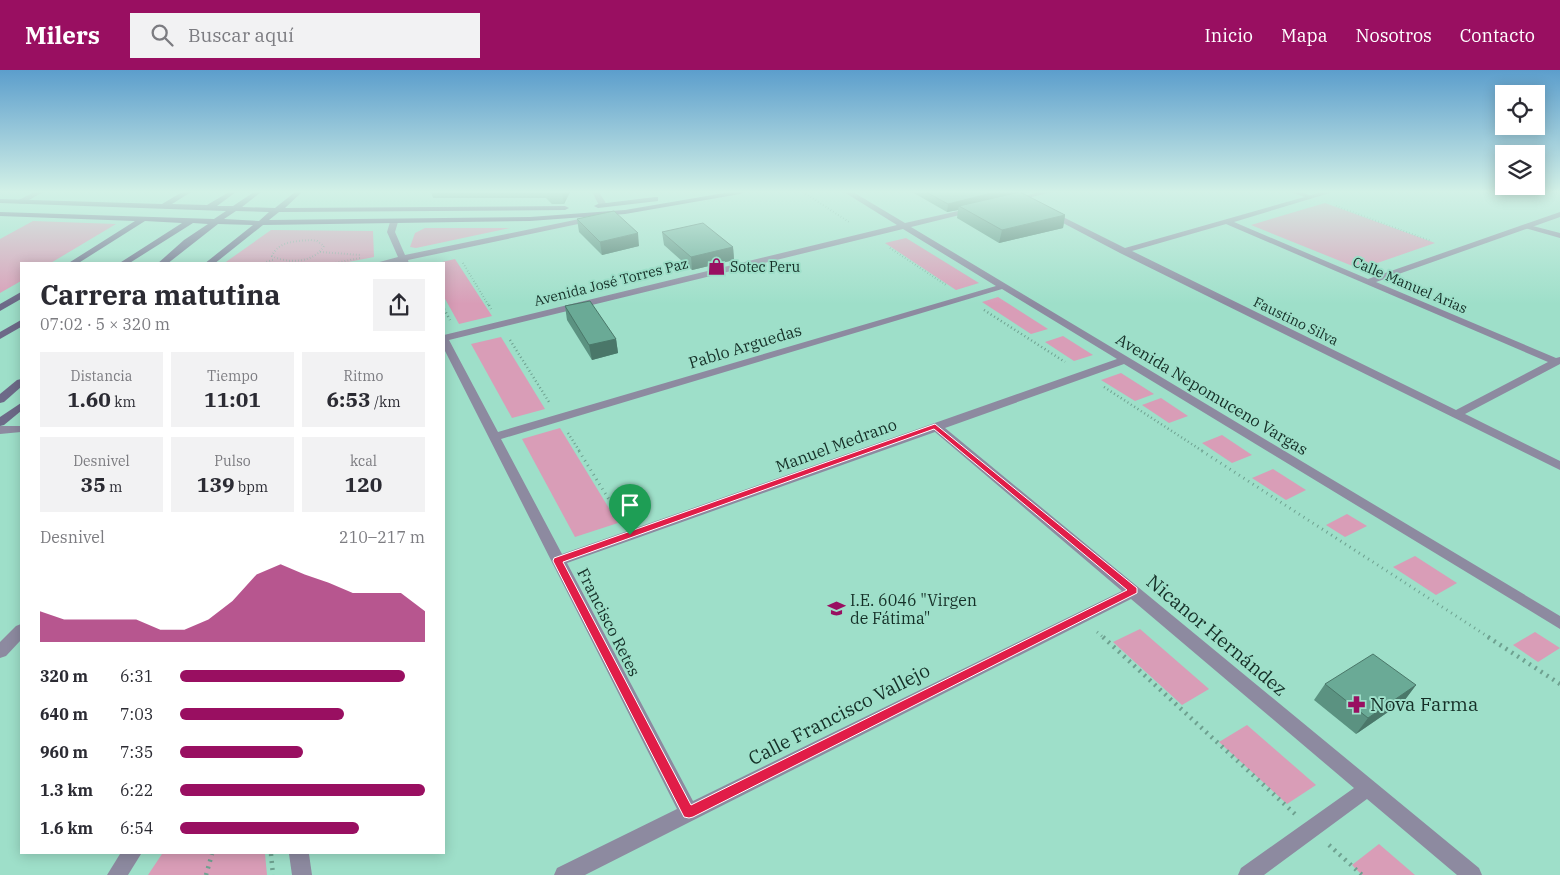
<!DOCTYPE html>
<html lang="es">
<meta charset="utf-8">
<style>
:root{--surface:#fff;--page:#f2f2f3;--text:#2b2b33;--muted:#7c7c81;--accent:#990f61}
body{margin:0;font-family:"IBM Plex Serif",serif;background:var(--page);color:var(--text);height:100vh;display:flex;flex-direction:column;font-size:19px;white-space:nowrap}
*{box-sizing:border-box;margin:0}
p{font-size:16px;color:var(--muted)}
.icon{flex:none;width:28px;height:28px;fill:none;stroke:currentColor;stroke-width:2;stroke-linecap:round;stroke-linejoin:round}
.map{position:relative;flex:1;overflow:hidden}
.drawer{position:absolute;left:20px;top:192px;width:425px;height:592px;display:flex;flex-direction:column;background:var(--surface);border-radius:0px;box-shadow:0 2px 12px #0003}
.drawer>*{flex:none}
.buttons{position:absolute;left:1495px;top:15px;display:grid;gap:10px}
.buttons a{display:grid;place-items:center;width:50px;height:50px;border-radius:0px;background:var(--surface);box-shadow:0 2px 12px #0003;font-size:25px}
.pin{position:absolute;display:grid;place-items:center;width:42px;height:42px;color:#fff;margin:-51px -21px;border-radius:50% 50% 50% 0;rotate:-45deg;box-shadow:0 0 5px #0007}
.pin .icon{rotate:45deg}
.round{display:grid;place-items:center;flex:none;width:52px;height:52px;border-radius:0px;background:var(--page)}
.head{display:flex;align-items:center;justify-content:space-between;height:85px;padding:0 20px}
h1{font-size:28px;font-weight:700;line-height:38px}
.figures{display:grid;grid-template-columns:repeat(3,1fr);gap:8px;height:85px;padding:5px 20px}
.figures div{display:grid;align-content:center;border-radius:0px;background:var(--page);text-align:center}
.figures b{font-size:21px;font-weight:700}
.figures small{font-size:14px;font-weight:400}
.figures p{font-size:14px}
.chart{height:140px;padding:10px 20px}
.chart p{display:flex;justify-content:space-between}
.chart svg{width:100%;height:90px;margin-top:5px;fill:var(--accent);opacity:.7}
ul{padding:0 20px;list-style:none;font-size:16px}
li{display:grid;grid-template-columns:80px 60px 1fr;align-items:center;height:38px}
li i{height:12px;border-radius:6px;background:var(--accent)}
header{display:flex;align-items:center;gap:30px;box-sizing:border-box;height:70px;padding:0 25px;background:var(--accent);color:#fff}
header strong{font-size:24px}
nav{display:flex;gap:28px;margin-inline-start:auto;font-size:18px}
.search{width:350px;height:45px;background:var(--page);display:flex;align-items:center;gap:12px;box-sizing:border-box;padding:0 18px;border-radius:0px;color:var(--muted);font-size:19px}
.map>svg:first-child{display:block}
.green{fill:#d99db7}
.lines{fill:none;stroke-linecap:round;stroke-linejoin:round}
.path-far3{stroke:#6ea190;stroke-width:2;stroke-dasharray:0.5 2.5;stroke-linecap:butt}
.path-far2{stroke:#6ea190;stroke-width:2.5;stroke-dasharray:1 3;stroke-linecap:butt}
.path-far1{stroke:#6ea190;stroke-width:3;stroke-dasharray:1 4.5;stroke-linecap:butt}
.path{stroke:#6ea190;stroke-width:4.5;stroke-dasharray:2 5;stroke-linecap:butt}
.service{fill:#8d8aa0;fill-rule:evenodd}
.pedestrian{fill:#8d8aa0;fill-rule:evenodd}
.minor{fill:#8d8aa0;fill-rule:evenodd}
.secondary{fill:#6d6988;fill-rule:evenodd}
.wall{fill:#5b9281}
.shaded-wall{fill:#4a7769}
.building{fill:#6aaa96;stroke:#4a7769}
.route{fill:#e11d48;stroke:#fff;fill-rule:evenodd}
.labels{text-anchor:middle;stroke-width:4;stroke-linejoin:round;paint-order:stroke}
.far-poi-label{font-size:14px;fill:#152f27;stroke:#9edfc9;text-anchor:start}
.far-street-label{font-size:14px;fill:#152f27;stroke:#9edfc9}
.street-label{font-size:16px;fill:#152f27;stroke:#9edfc9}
.poi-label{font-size:16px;fill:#152f27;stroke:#9edfc9;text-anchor:start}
.near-street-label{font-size:19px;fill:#152f27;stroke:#9edfc9}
.near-poi-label{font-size:19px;fill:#152f27;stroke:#9edfc9;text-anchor:start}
</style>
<header>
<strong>Milers</strong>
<div class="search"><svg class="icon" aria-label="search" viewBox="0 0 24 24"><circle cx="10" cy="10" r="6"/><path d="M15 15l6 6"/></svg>Buscar aquí</div>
<nav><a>Inicio</a><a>Mapa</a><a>Nosotros</a><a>Contacto</a></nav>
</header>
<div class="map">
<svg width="1560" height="805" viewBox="0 0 1560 805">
<rect width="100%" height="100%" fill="#9edfc9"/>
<g class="green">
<polygon points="1325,133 1435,173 1360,199 1251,155"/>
<polygon points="33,151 116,154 49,194 21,194 21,211 0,223 0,169"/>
<polygon points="425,158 510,158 416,178 410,177 415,163"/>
<polygon points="271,160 373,161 374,187 338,194 223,194"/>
<polygon points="906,168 979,213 956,220 885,173"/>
<polygon points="455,189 492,246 459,254 444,227 444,194 433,194"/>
<polygon points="998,227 1048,259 1031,264 982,232"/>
<polygon points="1063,266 1093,285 1074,291 1045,272"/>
<polygon points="501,267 545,339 512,348 471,274"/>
<polygon points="1121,303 1154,324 1135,331 1101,310"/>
<polygon points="1161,328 1188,346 1169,353 1142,335"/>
<polygon points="560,358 618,453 575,467 522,369"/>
<polygon points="1222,365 1252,385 1232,393 1202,373"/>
<polygon points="1273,399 1306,420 1286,430 1252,408"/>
<polygon points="1347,444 1367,456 1345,467 1326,455"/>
<polygon points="1415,486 1457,513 1436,525 1393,497"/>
<polygon points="1140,559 1209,619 1182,635 1113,572"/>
<polygon points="1535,562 1560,578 1538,592 1513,575"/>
<polygon points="1247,655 1316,715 1287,734 1219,672"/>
<polygon points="1379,774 1415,805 1362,805 1352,795"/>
<polygon points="162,784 265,784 267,805 148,805"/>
</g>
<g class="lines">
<g class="path-far3">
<polyline points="803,122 849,152"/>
<polyline points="1336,136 1431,171"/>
<path d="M311,170l6,1 7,5c-10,17 -36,18 -52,10 6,-15 25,-15 39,-16z"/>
<polyline points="890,178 946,215"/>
<polyline points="320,182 361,185"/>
<polyline points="463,193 489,236"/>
<polyline points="261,194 275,189"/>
<polyline points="330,194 360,188"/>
</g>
<g class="path-far2">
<polyline points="489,235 491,239"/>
<polyline points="444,239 450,250"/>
<polyline points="984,240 1065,292"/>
<polyline points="510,270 549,332"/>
<polyline points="1104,317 1204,382"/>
<polyline points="568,363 580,382"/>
</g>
<g class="path-far1">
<polyline points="579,381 621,449"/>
<polyline points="1202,381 1490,568"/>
<polyline points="1097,562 1104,568"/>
</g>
<g class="path">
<polyline points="1103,567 1295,744"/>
<polyline points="1488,567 1560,614"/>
<polyline points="1329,775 1362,805"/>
<polyline points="271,784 273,805"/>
<polyline points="206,805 212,784"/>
</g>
<polygon class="service" points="592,122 599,122 607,135 606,137 600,137"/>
<g class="pedestrian">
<polygon points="1291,122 1301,122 1314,127 1310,129"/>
<polygon points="1525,154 1560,163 1560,168 1525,158"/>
</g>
<g class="minor">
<polygon points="34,122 43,122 22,134 15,132"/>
<path d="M844,122h9l52,31 71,-16v4l-65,16 649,389v13l-436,-265 -179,64 534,440 3,7h-25l-90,-76 -103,76h-26l3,-7 113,-80 -223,-189 -546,276h-31l3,-7 120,-59 -233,-460v-14l453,-110zM903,159l93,57 -498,146 -49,-92zM1002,219l115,70 -555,195 -61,-115zM935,362l187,159 -429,210 -126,-238z"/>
<polygon points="1040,122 1052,122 1012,132 1008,130"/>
<path d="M1322,122h11l-99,30 134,57 192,-67v5l-184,65 180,76 4,-1v7l-95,50 95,47v9l-440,-217 -76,-40 7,-2 74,37zM1226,154l322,138 -92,48 -324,-159z"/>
<polygon points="594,146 598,148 597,150 408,190 409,194 401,194 400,192 372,194 398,187 387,162 390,152 394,150 398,152 395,162 405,185"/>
<polygon points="0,356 21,356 21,362 0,364"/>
<polygon points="21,554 21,570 6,586 0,588 0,572 16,556"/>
<polygon points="120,784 141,784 128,805 107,805"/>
<polygon points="289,784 309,784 312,805 292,805"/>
</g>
<g class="secondary">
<path d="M182,122h9l-19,12 35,1 22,-13h7l-19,14h16l21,-14h7l-19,15 33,1 20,-16h7l-17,16 280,-2 4,2 -4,2 -286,2 -10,8 261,-3 95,-7 105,-18h14l-4,2 -115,20 -95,7 -267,4 -49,39h-10l49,-39 -35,-1 -51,40h-10l27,-24 24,-16 -15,-1 -65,41h-10l64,-41 -37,-2 -68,43h-10l68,-43 -135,-5v-4l214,7 12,-8 -226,-8v-4l162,5zM236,141l33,1 -10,9 -35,-2z"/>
<polygon points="655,127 658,127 658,131 598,138 594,136 598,134"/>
<polygon points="21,222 21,229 0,241 0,234"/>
<polygon points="21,250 21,257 0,269 0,262"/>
<polygon points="21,309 21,317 4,332 0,333 0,324 17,310"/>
<polygon points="21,333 21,341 4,355 0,356 0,347"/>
</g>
</g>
<g class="wall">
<polygon points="431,122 570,122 564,134 552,134 546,128 433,128"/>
<polygon points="912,122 1028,122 1022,123 1065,145 1063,158 999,173 957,148 958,140 947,142"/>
<polygon points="577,149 639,176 602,185 579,162"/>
<polygon points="662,162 733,177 734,190 692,200 664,175"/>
<polygon points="565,236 616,269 618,283 592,290 567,250"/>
<polygon points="1325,614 1416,615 1404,631 1356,664 1314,630"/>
</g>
<g class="shaded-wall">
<polygon points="562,122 570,122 564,134"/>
<polygon points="996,122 1028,122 963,138 959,136 958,140 947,142 948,134"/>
<polygon points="1065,145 1063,158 999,173 1002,160"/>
<polygon points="638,163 639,176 602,185 600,172"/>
<polygon points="733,177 734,190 692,200 691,187"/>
<polygon points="616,269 618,283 592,290 589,275"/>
<polygon points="1416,615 1404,631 1356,664 1368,648"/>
</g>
<g class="building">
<polygon points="926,122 996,122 948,134"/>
<polygon points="1020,122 1065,145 1002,160 959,136"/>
<polygon points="614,141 638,163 600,172 577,149"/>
<polygon points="703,153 733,177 691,187 662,162"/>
<polygon points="590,231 616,269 589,275 565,236"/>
<polygon points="1373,584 1416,615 1368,648 1325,614"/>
</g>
<linearGradient id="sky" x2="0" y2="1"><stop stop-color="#5c9ecc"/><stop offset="0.52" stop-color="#d3f1e7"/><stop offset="1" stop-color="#d3f1e7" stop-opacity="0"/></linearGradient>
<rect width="1560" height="234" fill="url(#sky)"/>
<path class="route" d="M935,354l202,164v5l-444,224 -4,1 -5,-1 -131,-256 1,-3zM934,359l193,161 -436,215 -128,-243z"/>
<defs>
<symbol id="shop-bare" viewBox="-9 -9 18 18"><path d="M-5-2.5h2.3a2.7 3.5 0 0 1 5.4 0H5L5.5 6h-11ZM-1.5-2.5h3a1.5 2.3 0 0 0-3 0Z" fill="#990f61" stroke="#9edfc9" stroke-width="2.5" paint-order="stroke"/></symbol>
<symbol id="school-bare" viewBox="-9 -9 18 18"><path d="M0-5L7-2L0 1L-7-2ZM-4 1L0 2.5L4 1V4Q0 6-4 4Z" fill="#990f61" stroke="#9edfc9" stroke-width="2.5" paint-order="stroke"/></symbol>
<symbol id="pharmacy-bare" viewBox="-9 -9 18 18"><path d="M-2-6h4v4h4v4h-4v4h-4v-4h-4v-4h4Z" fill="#990f61" stroke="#9edfc9" stroke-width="2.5" paint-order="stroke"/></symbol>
</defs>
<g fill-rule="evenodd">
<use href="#shop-bare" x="704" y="184" width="25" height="25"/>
<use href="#school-bare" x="824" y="526" width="25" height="25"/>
<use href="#pharmacy-bare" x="1344" y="622" width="25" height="25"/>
</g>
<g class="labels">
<g class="far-poi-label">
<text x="730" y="202">Sotec Peru</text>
</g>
<g class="far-street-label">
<text transform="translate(611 212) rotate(-14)" y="5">Avenida José Torres Paz</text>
<text transform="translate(1410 215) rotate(23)" y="5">Calle Manuel Arias</text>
<text transform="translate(1296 251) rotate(26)" y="5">Faustino Silva</text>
</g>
<g class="street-label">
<text transform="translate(745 276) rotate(-17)" y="6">Pablo Arguedas</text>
<text transform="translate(1212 324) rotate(31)" y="6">Avenida Nepomuceno Vargas</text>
<text transform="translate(836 375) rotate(-20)" y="6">Manuel Medrano</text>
<text transform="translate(609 552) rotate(63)" y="6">Francisco Retes</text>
</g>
<g class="poi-label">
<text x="850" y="536">I.E. 6046 "Virgen<tspan x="850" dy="18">de Fátima"</tspan></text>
</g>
<g class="near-street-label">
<text transform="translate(1217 565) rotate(40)" y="7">Nicanor Hernández</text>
<text transform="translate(839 644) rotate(-27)" y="7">Calle Francisco Vallejo</text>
</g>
<g class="near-poi-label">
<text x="1370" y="641">Nova Farma</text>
</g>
</g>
</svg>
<div class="buttons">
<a><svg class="icon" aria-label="locate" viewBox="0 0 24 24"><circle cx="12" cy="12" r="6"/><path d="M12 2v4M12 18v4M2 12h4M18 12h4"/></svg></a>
<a><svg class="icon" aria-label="layers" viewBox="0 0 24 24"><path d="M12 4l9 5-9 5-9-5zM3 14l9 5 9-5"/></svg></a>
</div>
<div class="pin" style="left:630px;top:465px;background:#1e9e55"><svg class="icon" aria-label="arrive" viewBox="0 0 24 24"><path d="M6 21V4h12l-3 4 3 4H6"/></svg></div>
<section class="drawer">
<div class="head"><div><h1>Carrera matutina</h1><p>07:02 · 5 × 320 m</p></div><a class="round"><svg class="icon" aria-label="share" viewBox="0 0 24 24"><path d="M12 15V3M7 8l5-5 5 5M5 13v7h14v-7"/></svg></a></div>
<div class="figures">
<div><p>Distancia</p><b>1.60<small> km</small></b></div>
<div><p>Tiempo</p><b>11:01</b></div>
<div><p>Ritmo</p><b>6:53<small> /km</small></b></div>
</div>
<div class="figures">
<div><p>Desnivel</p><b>35<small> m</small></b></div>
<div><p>Pulso</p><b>139<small> bpm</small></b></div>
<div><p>kcal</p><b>120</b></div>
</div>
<div class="chart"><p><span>Desnivel</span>210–217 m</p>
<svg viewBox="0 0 160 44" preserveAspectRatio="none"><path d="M0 44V29L10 33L20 33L30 33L40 33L50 38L60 38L70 33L80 24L90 11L100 6L110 11L120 15L130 20L140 20L150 20L160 29V44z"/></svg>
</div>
<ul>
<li><b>320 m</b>6:31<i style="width:92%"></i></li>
<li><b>640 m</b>7:03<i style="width:67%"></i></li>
<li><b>960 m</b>7:35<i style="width:50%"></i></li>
<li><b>1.3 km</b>6:22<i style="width:100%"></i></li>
<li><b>1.6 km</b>6:54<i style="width:73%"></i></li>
</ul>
</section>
</div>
